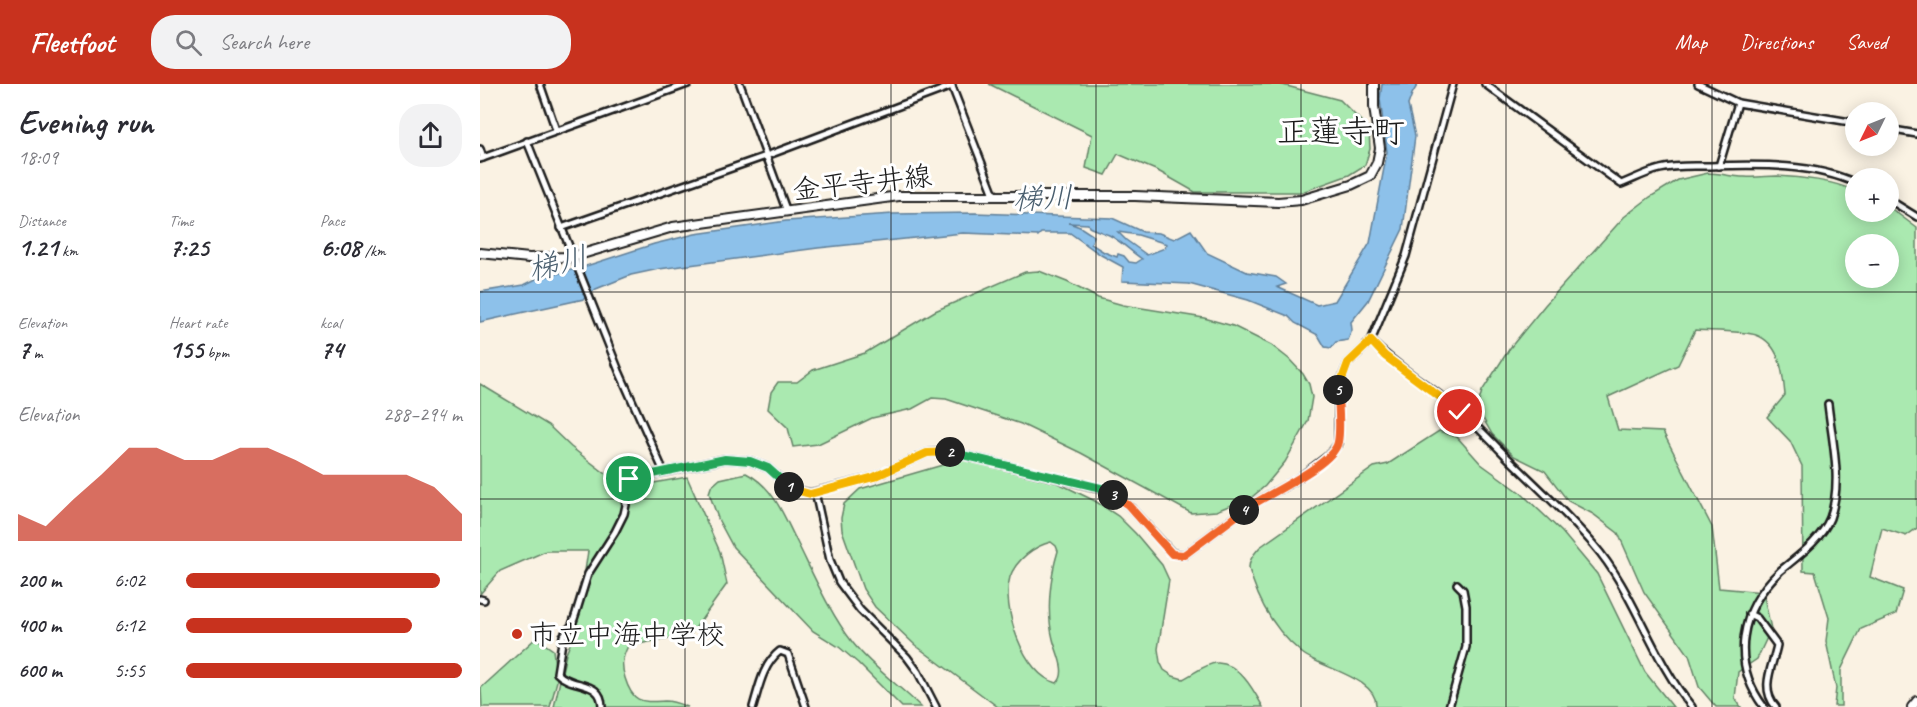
<!DOCTYPE html>
<meta charset="utf-8">
<style>
:root{--surface:#fff;--page:#f2f2f3;--text:#2b2b33;--muted:#7c7c81;--accent:#c8321e}
body{margin:0;font-family:Caveat,"Klee One",sans-serif;background:var(--page);color:var(--text);height:100vh;display:flex;flex-direction:column;font-size:22px;white-space:nowrap}
*{box-sizing:border-box;margin:0}
p{font-size:20px;color:var(--muted)}
.icon{flex:none;width:33px;height:33px;fill:none;stroke:currentColor;stroke-width:2;stroke-linecap:round;stroke-linejoin:round}
.map{position:relative;flex:1;overflow:hidden}
.details{display:flex;flex-direction:column;background:var(--surface);width:480px}
.details>*{flex:none}
.needle{width:39px;rotate:227deg}
.buttons{position:absolute;left:1365px;top:18px;display:grid;gap:12px}
.buttons a{display:grid;place-items:center;width:54px;height:54px;border-radius:50%;background:var(--surface);box-shadow:0 3px 15px #0003;font-size:30px}
.pin{position:absolute;display:grid;place-items:center;width:51px;height:51px;color:#fff;margin:-26px;border:3px solid #fff;border-radius:50%;box-shadow:0 2px 6px #0007}
.km{position:absolute;width:30px;height:30px;margin:-15px;border-radius:50%;background:#222;color:#fff;font-size:16px;line-height:30px;text-align:center}
.round{display:grid;place-items:center;flex:none;width:63px;height:63px;border-radius:24px;background:var(--page)}
.overview{display:flex;align-items:center;justify-content:space-between;height:102px;padding:0 18px}
h1{font-size:33px;font-weight:700;line-height:45px}
.stats{display:grid;grid-template-columns:repeat(3,1fr);gap:9px;height:102px;padding:6px 18px}
.stats div{display:grid;align-content:center}
.stats b{font-size:26px;font-weight:700}
.stats small{font-size:16px;font-weight:400}
.stats p{font-size:16px}
.chart{height:168px;padding:12px 18px}
.chart p{display:flex;justify-content:space-between}
.chart svg{width:100%;height:108px;margin-top:6px;fill:var(--accent);opacity:.7}
ul{padding:0 18px;list-style:none;font-size:20px}
li{display:grid;grid-template-columns:96px 72px 1fr;align-items:center;height:45px}
li i{height:15px;border-radius:8px;background:var(--accent)}
header{display:flex;align-items:center;gap:36px;box-sizing:border-box;height:84px;padding:0 30px;background:var(--accent);color:#fff}
header strong{font-size:28px}
nav{display:flex;gap:33px;margin-inline-start:auto;font-size:21px}
.search{width:420px;height:54px;background:var(--page);display:flex;align-items:center;gap:15px;box-sizing:border-box;padding:0 21px;border-radius:24px;color:var(--muted);font-size:22px}
main{display:flex;flex:1;min-height:0}
.map>svg:first-child{display:block}
.green{fill:#aae9b0;stroke:#638266;stroke-width:1.5;fill-rule:evenodd}
.water{fill:#8dc1ea;stroke:#607f98;stroke-width:1.5;fill-rule:evenodd}
.lines{fill:none;stroke-linecap:round;stroke-linejoin:round}
.street-casing{stroke:#1c1c1c;stroke-width:10}
.secondary-casing{stroke:#1c1c1c;stroke-width:12}
.street{stroke:#fff;stroke-width:5}
.secondary{stroke:#fff;stroke-width:8}
.split-1-casing{stroke:#fff;stroke-width:12}
.split-2-casing{stroke:#fff;stroke-width:12}
.split-3-casing{stroke:#fff;stroke-width:12}
.split-4-casing{stroke:#fff;stroke-width:12}
.split-5-casing{stroke:#fff;stroke-width:12}
.split-6-casing{stroke:#fff;stroke-width:12}
.split-1{stroke:#22a559;stroke-width:8}
.split-2{stroke:#f5b400;stroke-width:8}
.split-3{stroke:#22a559;stroke-width:8}
.split-4{stroke:#f0652b;stroke-width:8}
.split-5{stroke:#f0652b;stroke-width:8}
.split-6{stroke:#f5b400;stroke-width:8}
.grid{fill:none;stroke:#1c1c1c;stroke-width:1.5;stroke-opacity:0.55}
.poi-dot{fill:#c8321e;stroke:#fff;stroke-width:2}
.labels{text-anchor:middle;stroke-width:6;stroke-linejoin:round;paint-order:stroke}
.street-label{font-size:28px;fill:#1c1c1c;stroke:#fff}
.poi-label{font-size:28px;fill:#1c1c1c;stroke:#fff;text-anchor:start}
.water-label{font-size:30px;font-style:italic;fill:#495e6e;stroke:#fff}
.quarter-label{font-size:32px;fill:#1c1c1c;stroke:#fff}
</style>
<header>
<strong>Fleetfoot</strong>
<div class="search"><svg class="icon" aria-label="search" viewBox="0 0 24 24"><circle cx="10" cy="10" r="6"/><path d="M15 15l6 6"/></svg>Search here</div>
<nav><a>Map</a><a>Directions</a><a>Saved</a></nav>
</header>
<main>
<section class="details">
<div class="overview"><div><h1>Evening run</h1><p>18:09</p></div><a class="round"><svg class="icon" aria-label="share" viewBox="0 0 24 24"><path d="M12 15V3M7 8l5-5 5 5M5 13v7h14v-7"/></svg></a></div>
<div class="stats">
<div><p>Distance</p><b>1.21<small> km</small></b></div>
<div><p>Time</p><b>7:25</b></div>
<div><p>Pace</p><b>6:08<small> /km</small></b></div>
</div>
<div class="stats">
<div><p>Elevation</p><b>7<small> m</small></b></div>
<div><p>Heart rate</p><b>155<small> bpm</small></b></div>
<div><p>kcal</p><b>74</b></div>
</div>
<div class="chart"><p><span>Elevation</span>288–294 m</p>
<svg viewBox="0 0 160 44" preserveAspectRatio="none"><path d="M0 44V33L10 38L20 27L30 17L40 6L50 6L60 11L70 11L80 6L90 6L100 11L110 17L120 17L130 17L140 17L150 22L160 33V44z"/></svg>
</div>
<ul>
<li><b>200 m</b>6:02<i style="width:92%"></i></li>
<li><b>400 m</b>6:12<i style="width:82%"></i></li>
<li><b>600 m</b>5:55<i style="width:100%"></i></li>
</ul>
</section>
<div class="map">
<svg width="1437" height="623" viewBox="0 0 1437 623">
<rect width="100%" height="100%" fill="#faf2e3"/>
<filter id="ink" filterUnits="userSpaceOnUse"><feTurbulence type="fractalNoise" baseFrequency=".0167" numOctaves="2"/><feDisplacementMap in="SourceGraphic" scale="12" xChannelSelector="R" yChannelSelector="G"/><feConvolveMatrix kernelMatrix="1 2 1 2 8 2 1 2 1" color-interpolation-filters="sRGB"/></filter>
<g filter="url(#ink)">
<g class="green">
<polygon points="509,0 799,0 860,16 889,45 890,65 885,81 869,91 822,108 715,108 678,87 638,70 626,91 606,84 612,51"/>
<path d="M1228,89c12,0 24,4 37,4 11,1 22,-1 32,-1 23,1 58,5 78,15l1,21h32l1,-5 28,21v300l-11,8 -24,-8 -12,49 33,13 -7,24 -35,15 -20,41v36h-7l2,-18 -10,-47 3,-23 -14,-46 -12,-1 -1,-105 -12,-25 -23,-24 18,-22c-2,-21 -4,-51 -29,-60 -10,-4 -48,-4 -61,-5l-17,35 -70,32 10,33 45,2 49,95 7,61 44,4 8,37 -14,30 -19,13 -3,26 6,9h-25l-17,-20 -10,-32 -45,-63 -26,-59 -25,-19 -25,-13 -23,-30 -31,-15 -22,-22 -15,-26 5,-17 28,-43 35,-43 79,-88 26,-20 28,-17zM1376,160h32v34h-32z"/>
<polygon points="559,187 587,198 618,214 643,221 724,234 753,242 791,261 809,275 823,290 829,300 832,313 828,337 805,378 785,402 772,413 736,427 711,429 601,369 541,340 466,315 452,314 432,325 392,334 338,360 313,363 308,344 288,325 291,308 298,298 317,298 333,286 385,269 455,227 545,188"/>
<path d="M0,300l68,41 23,22 39,30 27,9 50,-9 33,75 7,32 -36,50 -63,12c-6,12 -7,19 -3,32 8,26 17,24 40,23 8,0 15,3 23,6h-134l12,-53 10,-25 12,-78h-42l-46,20 -20,23z"/>
<path d="M959,347l18,6 24,27 40,29 41,39 35,42 48,98 28,35h-297c3,-29 -56,-39 -74,-54 -23,-19 -40,-45 -49,-72 -1,-4 -4,-10 -4,-14 0,-8 6,-14 11,-20l114,-80 14,-3z"/>
<path d="M490,373l27,2 55,21 43,21 23,15 18,18 26,31 7,15 -11,69 2,13 4,8 9,6 10,3c11,-5 23,-16 34,-16 22,-1 37,28 46,44h-265l-83,-62 -40,-38 -12,-18 -21,-59 -1,-12 3,-14 16,-15zM571,458l5,4 2,5c-8,26 -12,61 -5,88 3,13 15,34 4,44 -34,-7 -56,-77 -47,-106 6,-17 24,-31 41,-35z"/>
<path d="M266,389c28,14 38,43 51,69 17,34 33,72 56,101 20,25 46,42 68,64h-19l-44,-44 -19,-16 -26,-16 -80,-84 -14,-26 -10,-28 2,-6 9,-8z"/>
<polygon points="56,554 73,566 77,597 70,623 2,623 1,604"/>
</g>
<path class="water" d="M902,0h36l-6,10 -4,11 7,31 -12,93 -35,72 -17,21 1,8 -4,10 -12,2 -5,6 -6,-1 -7,-12 -23,-12 -7,-7 -40,-16 -59,-16 -67,-3 1,-14 -22,-12 -31,-22h-29l-3,3 -75,-3 -145,15 -159,21 -28,6 -35,14 -12,10 -104,23v-30l44,-7 12,-6 47,-12 71,-23 41,-10 91,-13 107,-7 82,-1 137,5 31,14 16,1 15,6 17,-9 16,23 40,19 29,5 10,7 -9,3 40,18 18,-4 35,-58 17,-91 -7,-53zM589,139l19,1 1,3c6,3 13,5 20,8 12,6 21,16 33,24l-6,4 -7,-1 -5,-6 -6,-2 -1,3 -13,-5 -13,-8 3,-8 -14,-9zM638,148l20,3 29,9 -2,4 -18,7 -21,-15z"/>
<g class="lines">
<defs>
<g id="street">
<polyline points="60,0 76,46"/>
<polyline points="260,0 307,128"/>
<polyline points="471,0 515,113"/>
<path d="M973,0l-47,172 -35,85c27,27 61,46 90,71 18,16 35,34 52,51 27,26 55,52 80,81 42,48 58,114 99,163"/>
<path d="M1005,0l136,100c13,-5 26,-12 39,-15 15,-4 31,-3 46,-3 48,-1 104,-4 150,17"/>
<polyline points="1218,0 1258,19 1376,39"/>
<polyline points="1408,45 1437,50"/>
<polyline points="47,57 139,287 184,388 245,375 270,377 288,384 312,405 330,409 394,393 447,369 467,367 625,406 648,421 692,469 704,471 769,422 816,396 849,371 858,360 858,304 868,279 891,257"/>
<polyline points="0,65 3,74"/>
<polyline points="0,75 208,0"/>
<polyline points="1239,82 1258,19"/>
<polyline points="1408,115 1437,133"/>
<polyline points="81,144 286,72 472,2"/>
<polyline points="335,408 350,476 359,498 380,526 427,573 438,588 456,623"/>
<polyline points="0,515 4,516"/>
<path d="M1269,530l8,4 20,27c-4,21 -18,43 -1,62"/>
<path d="M122,623c0,-28 -30,-18 -45,-34l6,-37 9,-11 4,-12 12,-39 27,-42 9,-18 2,-9 -3,-22 6,-4 35,-7"/>
<path d="M273,623c6,-20 10,-43 27,-56l8,3 18,53"/>
<polyline points="969,623 986,563 986,522 983,506 977,500"/>
<path d="M1284,623c-34,-45 -24,-98 16,-136 18,-15 41,-31 50,-53 13,-36 2,-77 -2,-114"/>
</g>
<g id="secondary">
<polyline points="0,169 49,174 92,173 193,143 419,112 655,112 798,118 821,116 871,101 890,92 897,79 900,64 894,23 894,0"/>
<polyline points="1432,623 1437,617"/>
</g>
</defs>
<use href="#street" class="street-casing"/>
<use href="#secondary" class="secondary-casing"/>
<use href="#street" class="street"/>
<use href="#secondary" class="secondary"/>
</g>
</g>
<g class="lines" filter="url(#ink)">
<defs>
<polyline id="split-1" points="149,395 245,375 270,377 288,384 309,403"/>
<polyline id="split-2" points="309,403 312,405 330,410 394,393 447,369 470,368"/>
<polyline id="split-3" points="470,368 625,405 633,411"/>
<polyline id="split-4" points="633,411 648,421 692,470 704,471 764,426"/>
<path id="split-5" d="M764,426c19,-14 90,-45 94,-68 3,-16 0,-36 0,-52"/>
<polyline id="split-6" points="858,306 868,279 891,257 905,272 980,328"/>
</defs>
<use href="#split-1" class="split-1-casing"/>
<use href="#split-2" class="split-2-casing"/>
<use href="#split-3" class="split-3-casing"/>
<use href="#split-4" class="split-4-casing"/>
<use href="#split-5" class="split-5-casing"/>
<use href="#split-6" class="split-6-casing"/>
<use href="#split-1" class="split-1"/>
<use href="#split-2" class="split-2"/>
<use href="#split-3" class="split-3"/>
<use href="#split-4" class="split-4"/>
<use href="#split-5" class="split-5"/>
<use href="#split-6" class="split-6"/>
</g>
<path class="grid" d="M205,0v623M411,0v623M616,0v623M821,0v623M1026,0v623M1232,0v623M0,208h1437M0,415h1437"/>
<circle class="poi-dot" cx="37" cy="550" r="6"/>
<g class="labels">
<g class="street-label">
<text transform="translate(382 98) rotate(-6)" y="10">金平寺井線</text>
</g>
<g class="poi-label">
<text x="49" y="560">市立中海中学校</text>
</g>
<g class="water-label">
<text transform="translate(563 114) rotate(-2)" y="10">梯川</text>
<text transform="translate(78 179) rotate(-14)" y="10">梯川</text>
</g>
<g class="quarter-label">
<text x="861" y="58">正蓮寺町</text>
</g>
</g>
</svg>
<div class="buttons">
<a><svg class="needle" viewBox="-14 -14 28 28"><path d="M0-13l5 13h-10z" fill="#e53935"/><path d="M0 13l5-13h-10z" fill="#7c7c81"/></svg></a>
<a>+</a>
<a>−</a>
</div>
<div class="pin" style="left:149px;top:395px;background:#1e9e55"><svg class="icon" aria-label="arrive" viewBox="0 0 24 24"><path d="M6 21V4h12l-3 4 3 4H6"/></svg></div>
<div class="pin" style="left:980px;top:328px;background:#d93025"><svg class="icon" aria-label="check" viewBox="0 0 24 24"><path d="M5 12l5 5 9-10"/></svg></div>
<b class="km" style="left:309px;top:403px">1</b>
<b class="km" style="left:470px;top:368px">2</b>
<b class="km" style="left:633px;top:411px">3</b>
<b class="km" style="left:764px;top:426px">4</b>
<b class="km" style="left:858px;top:306px">5</b>
</div>
</main>
